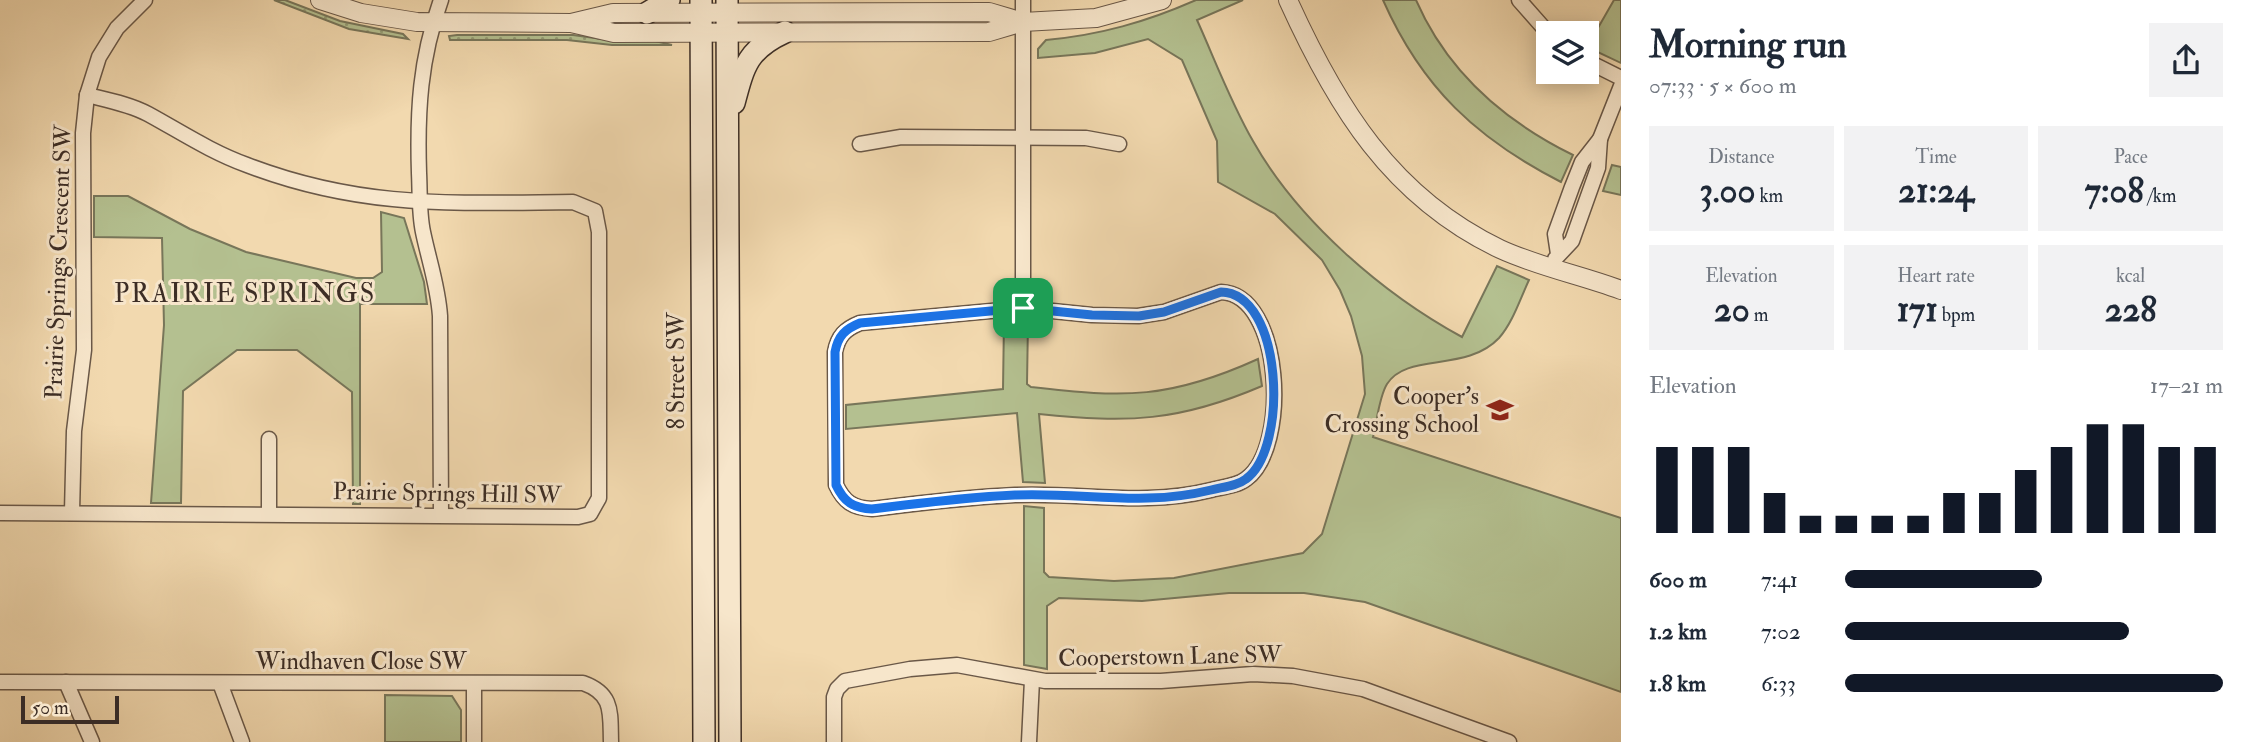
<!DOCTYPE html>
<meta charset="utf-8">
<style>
:root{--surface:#fff;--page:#f2f2f3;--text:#1f2937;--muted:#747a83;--accent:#111827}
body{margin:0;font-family:"IM FELL Double Pica",serif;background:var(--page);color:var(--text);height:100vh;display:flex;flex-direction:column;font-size:26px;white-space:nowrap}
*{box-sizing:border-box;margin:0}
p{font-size:23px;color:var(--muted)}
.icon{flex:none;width:38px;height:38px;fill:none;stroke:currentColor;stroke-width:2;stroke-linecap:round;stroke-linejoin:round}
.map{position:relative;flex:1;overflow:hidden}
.drawer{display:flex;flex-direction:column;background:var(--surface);width:630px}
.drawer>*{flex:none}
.tools{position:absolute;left:1536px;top:21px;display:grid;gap:14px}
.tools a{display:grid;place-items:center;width:63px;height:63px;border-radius:0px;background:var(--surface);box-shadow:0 4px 18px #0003;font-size:35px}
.scale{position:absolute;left:21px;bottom:18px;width:98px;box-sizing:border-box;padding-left:7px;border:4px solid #3c2d25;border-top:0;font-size:19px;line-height:24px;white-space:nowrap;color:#3c2d25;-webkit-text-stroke:5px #f7e6cb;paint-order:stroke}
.pin{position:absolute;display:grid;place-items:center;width:60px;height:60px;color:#fff;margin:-30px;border-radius:14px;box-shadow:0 4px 10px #0006}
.round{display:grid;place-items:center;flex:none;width:74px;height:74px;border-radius:0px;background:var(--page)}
.overview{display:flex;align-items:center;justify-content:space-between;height:119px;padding:0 28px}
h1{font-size:38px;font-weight:700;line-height:52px}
.figures{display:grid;grid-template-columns:repeat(3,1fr);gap:10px;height:119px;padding:7px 28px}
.figures div{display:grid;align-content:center;border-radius:0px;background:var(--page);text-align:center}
.figures b{font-size:35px;font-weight:700}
.figures small{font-size:19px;font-weight:400}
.figures p{font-size:19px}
.chart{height:196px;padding:14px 28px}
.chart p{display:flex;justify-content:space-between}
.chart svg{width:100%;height:126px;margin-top:7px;stroke:var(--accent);stroke-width:6}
ul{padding:0 28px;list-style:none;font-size:23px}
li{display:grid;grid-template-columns:112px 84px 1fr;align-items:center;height:52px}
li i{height:18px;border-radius:9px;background:var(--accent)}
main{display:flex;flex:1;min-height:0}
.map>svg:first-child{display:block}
.grass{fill:url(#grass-dots);stroke:#78765a;stroke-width:2}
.park{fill:#b4c090;stroke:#78765a;stroke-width:2}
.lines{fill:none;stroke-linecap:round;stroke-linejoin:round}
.minor-casing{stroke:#6a5848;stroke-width:17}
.tertiary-casing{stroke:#6a5848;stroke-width:20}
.secondary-casing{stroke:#3c2d25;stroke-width:24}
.minor{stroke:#f7e6cb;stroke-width:14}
.tertiary{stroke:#f7e6cb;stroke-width:18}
.secondary{stroke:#f7e6cb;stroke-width:21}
.route-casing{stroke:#fff;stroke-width:14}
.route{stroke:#1a73e8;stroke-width:9}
.labels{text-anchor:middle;stroke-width:6;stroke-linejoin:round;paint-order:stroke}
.street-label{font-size:24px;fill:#3c2d25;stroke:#f7e6cb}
.poi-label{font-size:24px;fill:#3c2d25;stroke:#f7e6cb;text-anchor:end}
.neighbourhood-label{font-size:26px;letter-spacing:2px;fill:#3c2d25;stroke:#f7e6cb}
</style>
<main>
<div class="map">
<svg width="1621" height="742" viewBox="0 0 1621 742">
<defs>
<pattern id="grass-dots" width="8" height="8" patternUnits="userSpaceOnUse" patternTransform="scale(1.75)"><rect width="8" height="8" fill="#b4c090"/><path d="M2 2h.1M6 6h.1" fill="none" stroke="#949c75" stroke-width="1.8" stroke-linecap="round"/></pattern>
</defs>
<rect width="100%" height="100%" fill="#f2d9af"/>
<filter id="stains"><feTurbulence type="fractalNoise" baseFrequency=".00286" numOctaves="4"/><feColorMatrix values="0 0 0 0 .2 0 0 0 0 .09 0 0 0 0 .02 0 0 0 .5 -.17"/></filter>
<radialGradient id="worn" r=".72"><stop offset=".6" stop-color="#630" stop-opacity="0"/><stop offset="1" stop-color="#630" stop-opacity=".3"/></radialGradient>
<g class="grass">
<polygon points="274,0 285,0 340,21 403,34 408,39 349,29"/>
<polygon points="457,35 573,35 609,40 655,41 672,45 612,45 567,40 450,40 449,36"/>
</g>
<g class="park">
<path d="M1196,0h47l-46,20c18,40 34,83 56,121 45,80 130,153 209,196l35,-71 32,14c-9,19 -16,42 -30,58 -33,35 -92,14 -112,46 -8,13 -10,37 -14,53l248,81v174l-256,-90 -61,-9h-75l-87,8 -83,-3 -12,8v63l-23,-4v-159l20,2v64l5,5 65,4 60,-3 129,-25 19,-19 43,-140 -3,-38 -11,-40 -11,-26 -18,-30 -47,-46 -57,-32 -1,-41 -35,-81 -34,-21 -53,14 -57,5v-9l8,-9c54,-5 100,-18 150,-40z"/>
<path d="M1383,0h33c31,71 88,121 157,155l-12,27c-84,-43 -139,-94 -178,-182z"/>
<polygon points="1614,0 1621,0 1621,63 1587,47"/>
<polygon points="1612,165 1621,167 1621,195 1603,191"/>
<polygon points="94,196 128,196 190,229 246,252 356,278 373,278 382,272 381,212 404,218 424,282 427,304 360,304 360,504 353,504 352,392 297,350 237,350 183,391 181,503 151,503 164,325 162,238 94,237"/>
<path d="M1004,321h24l-1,63 4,3c94,11 139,12 227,-28l4,27c-84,36 -134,37 -223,28l6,69 -22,-1 -6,-69 -171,16v-24l157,-16z"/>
<polygon points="385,695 452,696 461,710 461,742 385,742"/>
</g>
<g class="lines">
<defs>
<g id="minor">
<polyline points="1519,0 1549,34"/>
<polyline points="1587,61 1621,78"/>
<polyline points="860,144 901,137 1086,138 1119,144"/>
<polyline points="1558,254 1555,234 1572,187 1582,162 1600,139 1621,86"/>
<polyline points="1555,259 1572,241 1598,168 1600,139"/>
<path d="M1221,292c62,2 69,156 25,187 -9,7 -23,8 -35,11 -69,17 -127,2 -196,5 -48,2 -95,8 -143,14 -19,-1 -28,-7 -36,-24l-1,-133c3,-16 10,-23 25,-29l163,-15 69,7 46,1 26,-4z"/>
<polyline points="1023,308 1023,0"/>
<polyline points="72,512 74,431 84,350 83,133 87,95 99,57 117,28 145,0"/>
<path d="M0,513l578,4 12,-3 9,-16v-266l-4,-21 -22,-9c-120,1 -211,7 -326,-37 -36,-13 -66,-33 -99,-51 -19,-10 -41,-14 -61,-19"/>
<polyline points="269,514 269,439"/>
<path d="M441,515l-1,-199c-2,-30 -11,-55 -17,-84 -4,-19 -3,-39 -4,-59 -2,-62 1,-114 22,-173"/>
<path d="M0,682l583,1c31,11 27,30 28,59"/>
<polyline points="66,682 92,742"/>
<polyline points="220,683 242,742"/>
<polyline points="474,742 474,684"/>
<polyline points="834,742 834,697 837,689 845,681 910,669 957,665 1045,681 1161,681 1253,674 1293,676 1363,689 1509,742"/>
<polyline points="1029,742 1032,680"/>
</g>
<g id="tertiary">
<polyline points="320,0 361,13 417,22 571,23 614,33 989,32 1023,22 1096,18 1162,0"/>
<path d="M1288,0c48,106 103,197 212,249 39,18 81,26 121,41"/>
<polyline points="571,23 613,13 989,12 1023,22"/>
</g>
<g id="secondary">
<polyline points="701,0 704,742"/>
<polyline points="727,0 730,742"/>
<polyline points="647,13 669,0"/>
<path d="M734,103c10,-38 14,-54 51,-71"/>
</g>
</defs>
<use href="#minor" class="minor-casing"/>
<use href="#tertiary" class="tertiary-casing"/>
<use href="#secondary" class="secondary-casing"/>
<use href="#minor" class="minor"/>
<use href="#tertiary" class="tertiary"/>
<use href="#secondary" class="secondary"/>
</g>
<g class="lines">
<defs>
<path id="route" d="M1221,292c62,1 68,156 25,187 -9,7 -23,8 -35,11 -69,17 -127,2 -196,5 -48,2 -95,8 -143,14 -19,-1 -28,-7 -36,-24l-1,-133c3,-16 10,-23 25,-29l163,-15 69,7 47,1 25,-4z"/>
</defs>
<use href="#route" class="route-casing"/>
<use href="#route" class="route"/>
</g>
<defs>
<symbol id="school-bare" viewBox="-9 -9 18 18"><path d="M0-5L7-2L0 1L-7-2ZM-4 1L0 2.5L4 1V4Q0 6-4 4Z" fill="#8f2418" stroke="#f7e6cb" stroke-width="2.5" paint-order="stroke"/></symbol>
</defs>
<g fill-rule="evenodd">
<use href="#school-bare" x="1481" y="391" width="38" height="38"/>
</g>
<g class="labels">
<g class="street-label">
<text transform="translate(58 262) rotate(-88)" y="8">Prairie Springs Crescent SW</text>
<text transform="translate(676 371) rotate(-90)" y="8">8 Street SW</text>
<text transform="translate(447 493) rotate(1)" y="8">Prairie Springs Hill SW</text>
<text transform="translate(1170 656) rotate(-1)" y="8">Cooperstown Lane SW</text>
<text x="361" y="669">Windhaven Close SW</text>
</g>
<g class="poi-label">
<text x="1479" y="404">Cooper's<tspan x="1479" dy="28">Crossing School</tspan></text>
</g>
<g class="neighbourhood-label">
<text x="245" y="302">PRAIRIE SPRINGS</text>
</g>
</g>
<rect width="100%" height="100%" filter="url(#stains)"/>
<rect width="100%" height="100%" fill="url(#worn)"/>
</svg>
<div class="tools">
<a><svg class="icon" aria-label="layers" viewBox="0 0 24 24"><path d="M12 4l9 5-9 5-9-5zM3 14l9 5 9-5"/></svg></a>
</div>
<div class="scale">50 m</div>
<div class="pin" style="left:1023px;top:308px;background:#1e9e55"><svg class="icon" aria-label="arrive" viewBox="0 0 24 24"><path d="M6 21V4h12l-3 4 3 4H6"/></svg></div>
</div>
<section class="drawer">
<div class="overview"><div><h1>Morning run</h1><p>07:33 · 5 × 600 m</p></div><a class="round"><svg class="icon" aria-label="share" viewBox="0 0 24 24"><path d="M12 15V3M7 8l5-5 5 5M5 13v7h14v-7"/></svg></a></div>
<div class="figures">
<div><p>Distance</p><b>3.00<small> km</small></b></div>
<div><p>Time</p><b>21:24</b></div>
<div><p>Pace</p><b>7:08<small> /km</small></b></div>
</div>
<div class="figures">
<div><p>Elevation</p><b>20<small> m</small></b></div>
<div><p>Heart rate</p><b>171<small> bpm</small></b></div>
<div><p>kcal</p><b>228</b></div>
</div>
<div class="chart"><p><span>Elevation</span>17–21 m</p>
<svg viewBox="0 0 160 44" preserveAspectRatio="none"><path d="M5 44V14M15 44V14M25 44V14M35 44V30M45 44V38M55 44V38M65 44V38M75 44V38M85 44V30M95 44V30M105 44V22M115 44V14M125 44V6M135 44V6M145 44V14M155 44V14"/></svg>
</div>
<ul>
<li><b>600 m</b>7:41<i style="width:52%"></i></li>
<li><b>1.2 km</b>7:02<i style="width:75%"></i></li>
<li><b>1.8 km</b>6:33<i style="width:100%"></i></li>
</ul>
</section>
</main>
